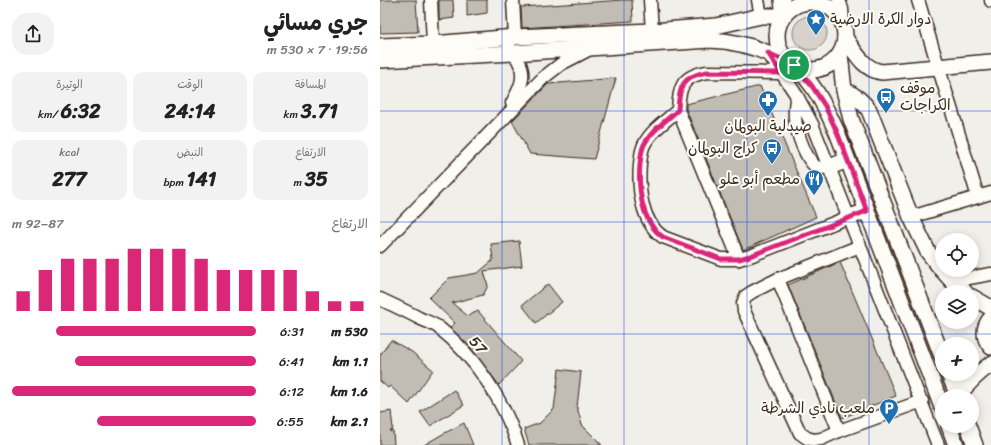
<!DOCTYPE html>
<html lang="ar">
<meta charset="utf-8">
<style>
:root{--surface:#fff;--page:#f2f2f2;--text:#222;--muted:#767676;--accent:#db2777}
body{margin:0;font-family:Sriracha,"Playpen Sans Arabic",sans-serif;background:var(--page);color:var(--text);direction:rtl;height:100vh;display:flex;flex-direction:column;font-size:15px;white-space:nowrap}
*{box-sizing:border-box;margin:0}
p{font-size:13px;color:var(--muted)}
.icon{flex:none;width:22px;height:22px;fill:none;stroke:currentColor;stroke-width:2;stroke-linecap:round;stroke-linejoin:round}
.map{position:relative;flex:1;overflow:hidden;direction:ltr}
.panel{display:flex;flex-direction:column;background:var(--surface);width:380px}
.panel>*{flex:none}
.tools{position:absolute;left:555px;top:233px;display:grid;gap:8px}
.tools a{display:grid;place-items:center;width:44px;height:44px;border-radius:50%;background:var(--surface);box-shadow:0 2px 10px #0003;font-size:20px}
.pin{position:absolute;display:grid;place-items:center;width:34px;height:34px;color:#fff;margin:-17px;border:2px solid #fff;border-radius:50%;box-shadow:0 1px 4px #0007}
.round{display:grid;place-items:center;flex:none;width:42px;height:42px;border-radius:16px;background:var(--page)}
.headline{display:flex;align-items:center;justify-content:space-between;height:68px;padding:0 12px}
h1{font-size:22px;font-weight:700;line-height:30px}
.metrics{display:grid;grid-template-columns:repeat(3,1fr);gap:6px;height:68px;padding:4px 12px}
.metrics div{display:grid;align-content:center;border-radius:10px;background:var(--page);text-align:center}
.metrics b{font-size:20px;font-weight:700}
.metrics small{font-size:11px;font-weight:400}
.metrics p{font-size:11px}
.chart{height:112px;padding:8px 12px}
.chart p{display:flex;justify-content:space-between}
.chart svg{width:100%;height:72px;margin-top:4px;stroke:var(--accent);stroke-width:6}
ul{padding:0 12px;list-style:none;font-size:13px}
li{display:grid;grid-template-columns:64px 48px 1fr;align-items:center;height:30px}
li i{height:10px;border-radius:5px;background:var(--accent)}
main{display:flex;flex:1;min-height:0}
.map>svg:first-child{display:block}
.green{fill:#d7d2cc;stroke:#897e75}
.building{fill:#c1bcb4;stroke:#3b2a1e}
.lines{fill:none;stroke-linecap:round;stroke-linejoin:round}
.minor-casing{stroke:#3b2a1e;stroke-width:15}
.major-casing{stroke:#3b2a1e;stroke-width:18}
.minor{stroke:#fdfcf7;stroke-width:12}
.major{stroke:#fdfcf7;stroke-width:15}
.route-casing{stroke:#fff;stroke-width:8}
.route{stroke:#db2777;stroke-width:5}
.grid{fill:none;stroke:#1d4ed8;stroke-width:1;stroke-opacity:0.55}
.labels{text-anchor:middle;stroke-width:4;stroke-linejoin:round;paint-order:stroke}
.poi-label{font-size:15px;fill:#3b2a1e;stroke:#fdfcf7;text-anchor:end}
.street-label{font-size:15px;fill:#3b2a1e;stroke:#fdfcf7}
</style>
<main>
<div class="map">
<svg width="611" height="445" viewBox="0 0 611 445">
<rect width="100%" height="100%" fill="#f1efea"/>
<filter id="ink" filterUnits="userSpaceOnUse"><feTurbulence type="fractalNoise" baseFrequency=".025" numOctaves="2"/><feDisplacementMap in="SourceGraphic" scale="8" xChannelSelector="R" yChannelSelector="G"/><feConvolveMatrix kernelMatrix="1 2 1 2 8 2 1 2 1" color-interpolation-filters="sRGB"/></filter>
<g filter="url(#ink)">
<circle class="green" cx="430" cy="33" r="17"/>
<g class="building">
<polygon points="0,0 36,0 38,32 0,33"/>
<polygon points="59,0 73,0 74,18 59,20"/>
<polygon points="87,0 107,0 107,13 87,16"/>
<polygon points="243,0 252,0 253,21 142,28 141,7"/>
<polygon points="236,78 214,159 150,154 132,121 168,84"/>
<polygon points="380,86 436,217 363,250 306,109 306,104"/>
<polygon points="139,241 142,266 104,271 108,286 103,295 72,303 88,316 98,311 141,361 137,366 119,385 90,347 70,328 75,323 49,298 69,278 98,273 113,260 111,244"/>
<polygon points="460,262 516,396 462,418 408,285"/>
<polygon points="168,284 182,302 156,323 142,305"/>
<polygon points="11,340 32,352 53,370 29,404 10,386 8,388 0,381 0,355"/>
<polygon points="179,369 201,372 197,407 202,425 222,445 149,445 144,429 160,423 174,409"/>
<polygon points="74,390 84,405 50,426 40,412"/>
<polygon points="11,411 13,428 10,432 13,430 14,445 0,445 0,413"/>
<polygon points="84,423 93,445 44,445 61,435"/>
</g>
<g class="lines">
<defs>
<g id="minor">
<polyline points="51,0 53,44"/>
<polyline points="270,0 272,31"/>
<polyline points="378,0 381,16"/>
<polyline points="459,0 462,9 463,24"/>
<polyline points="538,0 598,197"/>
<polyline points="611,0 611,1"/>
<polyline points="388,53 417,96 432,124 558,445"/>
<path d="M417,96c-5,19 -1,34 6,51 3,7 6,14 12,19 4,3 10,2 15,1"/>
<path d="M132,103c8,-14 15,-28 6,-43 -2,-5 -7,-7 -10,-12l2,-8 5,-3 -2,-37"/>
<path d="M298,110c-11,10 -26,20 -33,33 -4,6 -4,14 -5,21 -2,24 1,58 23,73l58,22h18l11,-3 99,-39"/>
<polyline points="531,217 611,193"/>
<polyline points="0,246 163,78 181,64 210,49"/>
<polyline points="480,246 398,279 372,292 366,296 363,303 364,311 420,433 427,438 434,440 441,439 459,431 542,401"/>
<path d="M359,259l-61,-149c1,-23 4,-34 29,-38l74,1"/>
<polyline points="398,279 459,431"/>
<polyline points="572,281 611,274"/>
<path d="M0,299c13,6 26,12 39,19 6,3 13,5 19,9 37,29 66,74 80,118"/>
</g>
<g id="major">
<circle cx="431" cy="36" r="34"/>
<path d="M465,38c10,14 19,32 37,34l109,-10"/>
<polyline points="0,46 53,44 135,37 272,31 336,26 381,16 404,16 402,0"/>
<polyline points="460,54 464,90 471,119 562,356"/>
<path d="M0,60l133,-7 197,-13c26,1 48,7 70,19 5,2 10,4 14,7 21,17 32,43 43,66l105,275"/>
<path d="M464,90c11,5 18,10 25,20l42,107 17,35 14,18"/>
<polyline points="450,167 467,160"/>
<polyline points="469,217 487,211"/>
<polyline points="562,270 572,281 585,292"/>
<polyline points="592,297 611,308"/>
<path d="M611,318c-8,9 -8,20 0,29"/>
<polyline points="569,374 578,396"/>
<path d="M578,396c10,-13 20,-23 33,-32"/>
<polyline points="569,426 576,445"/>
<polyline points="588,426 595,445"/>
</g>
</defs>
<use href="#minor" class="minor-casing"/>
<use href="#major" class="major-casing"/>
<use href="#minor" class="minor"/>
<use href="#major" class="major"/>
</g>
</g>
<g class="lines" filter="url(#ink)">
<defs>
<path id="route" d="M388,53l26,12 18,21 13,20 12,26 30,79 -117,45 -11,3h-18l-58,-22c-22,-15 -25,-49 -23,-73 1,-7 1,-15 5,-21 7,-13 22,-23 33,-33 1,-23 4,-34 29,-38l74,1z"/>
</defs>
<use href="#route" class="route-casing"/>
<use href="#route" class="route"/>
</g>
<path class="grid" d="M122,0v445M244,0v445M367,0v445M489,0v445M0,111h611M0,222h611M0,334h611"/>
<defs>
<symbol id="sight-pin" viewBox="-11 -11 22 30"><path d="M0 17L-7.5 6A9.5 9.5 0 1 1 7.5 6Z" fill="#1f6fb2" stroke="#fdfcf7"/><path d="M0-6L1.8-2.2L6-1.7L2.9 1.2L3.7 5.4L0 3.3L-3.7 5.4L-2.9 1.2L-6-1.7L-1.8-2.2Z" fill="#fff"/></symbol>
<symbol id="bus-pin" viewBox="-11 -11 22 30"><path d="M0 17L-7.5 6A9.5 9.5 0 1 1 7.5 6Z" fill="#1f6fb2" stroke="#fdfcf7"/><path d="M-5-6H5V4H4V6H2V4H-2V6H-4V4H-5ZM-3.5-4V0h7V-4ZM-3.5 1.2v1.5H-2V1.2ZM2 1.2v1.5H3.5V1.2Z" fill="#fff"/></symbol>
<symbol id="pharmacy-pin" viewBox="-11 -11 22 30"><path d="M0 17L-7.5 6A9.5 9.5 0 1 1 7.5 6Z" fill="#1f6fb2" stroke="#fdfcf7"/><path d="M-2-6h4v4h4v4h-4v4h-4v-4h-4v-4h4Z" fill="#fff"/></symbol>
<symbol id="restaurant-pin" viewBox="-11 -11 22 30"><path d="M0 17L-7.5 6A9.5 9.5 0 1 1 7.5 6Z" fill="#1f6fb2" stroke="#fdfcf7"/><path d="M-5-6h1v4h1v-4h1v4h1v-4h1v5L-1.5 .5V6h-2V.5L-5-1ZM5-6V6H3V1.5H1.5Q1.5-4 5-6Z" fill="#fff"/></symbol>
<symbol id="parking-pin" viewBox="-11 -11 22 30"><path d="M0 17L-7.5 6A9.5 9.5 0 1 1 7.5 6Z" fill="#1f6fb2" stroke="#fdfcf7"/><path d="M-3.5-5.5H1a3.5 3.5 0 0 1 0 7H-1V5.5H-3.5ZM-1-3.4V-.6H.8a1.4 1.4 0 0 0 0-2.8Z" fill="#fff"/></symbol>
</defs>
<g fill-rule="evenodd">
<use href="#sight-pin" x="425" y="8" width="22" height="30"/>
<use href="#bus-pin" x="495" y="86" width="22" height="30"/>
<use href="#pharmacy-pin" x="377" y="89" width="22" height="30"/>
<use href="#bus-pin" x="381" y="137" width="22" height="30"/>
<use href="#restaurant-pin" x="423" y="168" width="22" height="30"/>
<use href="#parking-pin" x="498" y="397" width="22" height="30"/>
</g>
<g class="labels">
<g class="poi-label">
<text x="450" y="24" text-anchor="start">دوار الكرة الارضية</text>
<text x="520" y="93" text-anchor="start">موقف<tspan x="520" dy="17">الكراجات</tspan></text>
<text x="388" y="131" text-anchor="middle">صيدلية البولمان</text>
<text x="378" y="153">كراج البولمان</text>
<text x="420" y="184">مطعم أبو علو</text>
<text x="495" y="413">ملعب نادي الشرطة</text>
</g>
<g class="street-label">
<text transform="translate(98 345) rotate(49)" y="5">57</text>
</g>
</g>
</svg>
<div class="tools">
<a><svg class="icon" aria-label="locate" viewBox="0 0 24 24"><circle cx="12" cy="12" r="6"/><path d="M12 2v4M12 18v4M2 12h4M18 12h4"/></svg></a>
<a><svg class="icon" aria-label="layers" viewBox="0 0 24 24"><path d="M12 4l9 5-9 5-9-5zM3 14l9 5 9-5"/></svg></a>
<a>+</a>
<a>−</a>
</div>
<div class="pin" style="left:414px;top:65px;background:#1e9e55"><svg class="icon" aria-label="arrive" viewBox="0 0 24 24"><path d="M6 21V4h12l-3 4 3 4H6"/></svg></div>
</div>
<section class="panel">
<div class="headline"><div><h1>جري مسائي</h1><p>19:56 · 7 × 530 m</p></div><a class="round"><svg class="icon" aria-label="share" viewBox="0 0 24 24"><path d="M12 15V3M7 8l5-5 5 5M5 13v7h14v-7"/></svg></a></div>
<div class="metrics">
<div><p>المسافة</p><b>3.71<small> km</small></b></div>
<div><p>الوقت</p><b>24:14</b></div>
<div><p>الوتيرة</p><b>6:32<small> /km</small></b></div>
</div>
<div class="metrics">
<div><p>الارتفاع</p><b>35<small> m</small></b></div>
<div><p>النبض</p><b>141<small> bpm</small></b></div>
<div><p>kcal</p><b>277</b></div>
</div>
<div class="chart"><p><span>الارتفاع</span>87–92 m</p>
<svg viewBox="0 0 160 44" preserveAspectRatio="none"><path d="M5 44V32M15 44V19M25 44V12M35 44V12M45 44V12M55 44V6M65 44V6M75 44V6M85 44V12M95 44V19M105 44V19M115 44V19M125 44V19M135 44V32M145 44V38M155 44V38"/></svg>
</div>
<ul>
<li><b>530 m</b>6:31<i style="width:82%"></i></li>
<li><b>1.1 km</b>6:41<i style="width:74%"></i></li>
<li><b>1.6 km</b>6:12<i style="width:100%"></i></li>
<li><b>2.1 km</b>6:55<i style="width:65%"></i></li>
</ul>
</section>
</main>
